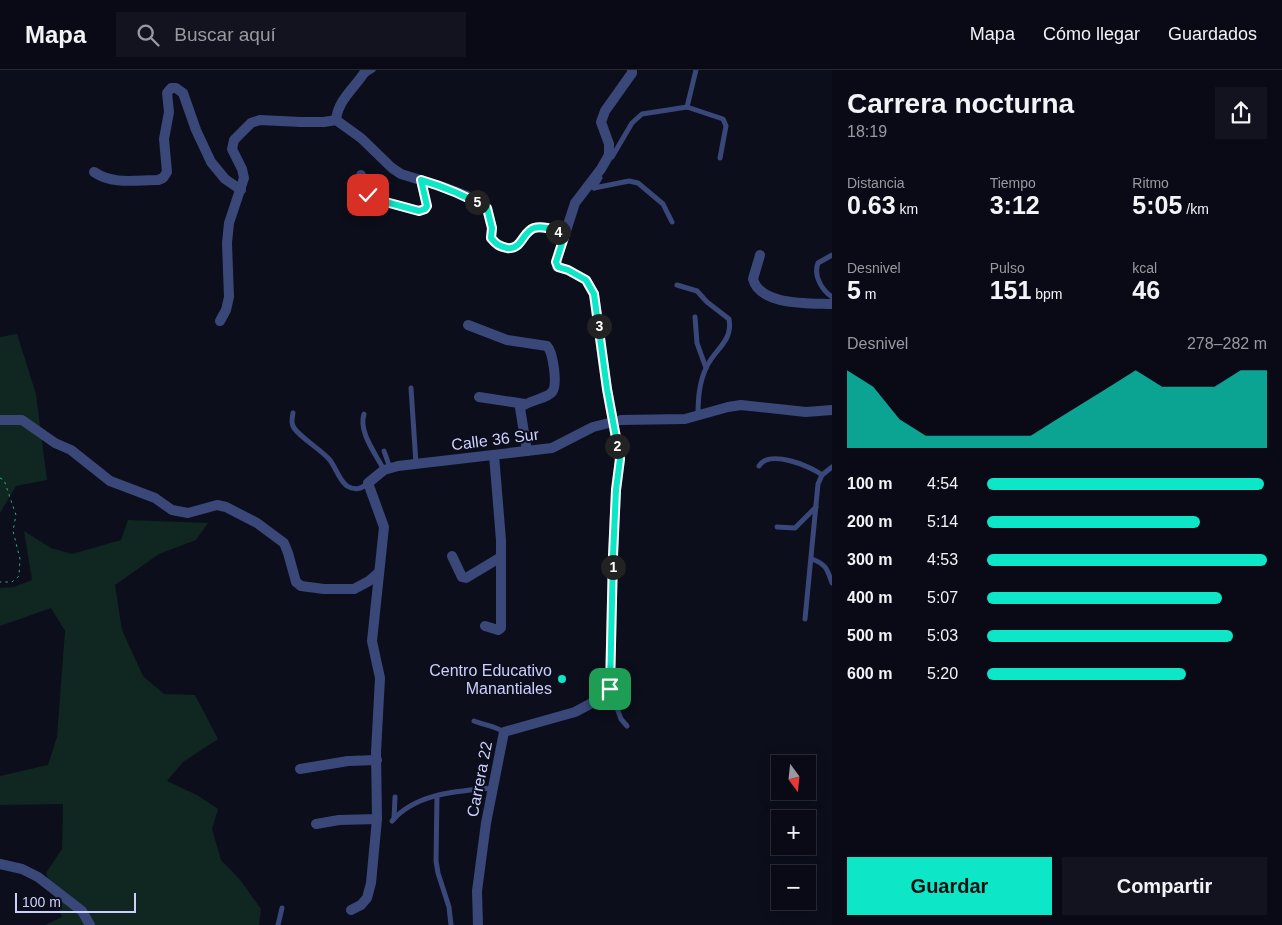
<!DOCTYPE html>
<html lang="es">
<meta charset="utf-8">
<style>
:root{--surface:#090a15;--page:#12131e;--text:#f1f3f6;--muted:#999aa0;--line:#292b34;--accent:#0de6c7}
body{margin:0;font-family:Helvetica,sans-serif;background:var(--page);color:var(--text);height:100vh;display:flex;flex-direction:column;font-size:19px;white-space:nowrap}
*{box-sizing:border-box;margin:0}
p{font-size:16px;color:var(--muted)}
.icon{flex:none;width:28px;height:28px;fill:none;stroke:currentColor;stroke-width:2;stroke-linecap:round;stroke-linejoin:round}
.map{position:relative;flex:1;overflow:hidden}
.drawer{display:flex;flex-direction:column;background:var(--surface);width:450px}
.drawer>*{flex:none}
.needle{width:32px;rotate:165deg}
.controls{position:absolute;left:771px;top:685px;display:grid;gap:10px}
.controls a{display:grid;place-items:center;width:45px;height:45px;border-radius:0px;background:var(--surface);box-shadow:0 2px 12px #0003,0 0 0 1px var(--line);font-size:25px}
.scale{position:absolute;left:15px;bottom:12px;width:121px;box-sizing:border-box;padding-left:5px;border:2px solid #cbd1fc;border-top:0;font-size:14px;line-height:18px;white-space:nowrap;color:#cbd1fc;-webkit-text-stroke:4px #0c0e1c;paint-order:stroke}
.pin{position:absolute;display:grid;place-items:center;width:42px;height:42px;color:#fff;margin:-21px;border-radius:10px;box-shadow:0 2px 8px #0006}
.km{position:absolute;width:25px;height:25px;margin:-12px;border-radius:50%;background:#222;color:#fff;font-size:14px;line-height:25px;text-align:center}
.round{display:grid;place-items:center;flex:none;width:52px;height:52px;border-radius:0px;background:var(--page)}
.overview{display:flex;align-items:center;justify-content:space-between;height:85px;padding:0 15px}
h1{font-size:28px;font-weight:800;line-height:38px}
.figures{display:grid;grid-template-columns:repeat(3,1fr);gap:8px;height:85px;padding:5px 15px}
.figures div{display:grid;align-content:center}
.figures b{font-size:25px;font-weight:800}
.figures small{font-size:14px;font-weight:400}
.figures p{font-size:14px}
.chart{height:140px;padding:10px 15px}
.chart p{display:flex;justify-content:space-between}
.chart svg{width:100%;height:90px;margin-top:5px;fill:var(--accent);opacity:.7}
.cta{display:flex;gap:10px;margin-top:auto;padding:10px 15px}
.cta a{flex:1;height:58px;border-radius:0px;background:var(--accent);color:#111;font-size:20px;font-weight:800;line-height:58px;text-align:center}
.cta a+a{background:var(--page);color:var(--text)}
ul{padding:0 15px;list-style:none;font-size:16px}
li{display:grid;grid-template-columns:80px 60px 1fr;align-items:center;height:38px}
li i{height:12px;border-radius:6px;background:var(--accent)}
header{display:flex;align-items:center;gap:30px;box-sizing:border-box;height:70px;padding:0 25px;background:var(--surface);border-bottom:1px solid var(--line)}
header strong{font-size:24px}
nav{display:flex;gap:28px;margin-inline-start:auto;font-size:18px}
.search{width:350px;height:45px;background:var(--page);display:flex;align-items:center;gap:12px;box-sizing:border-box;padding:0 18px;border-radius:0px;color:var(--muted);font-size:19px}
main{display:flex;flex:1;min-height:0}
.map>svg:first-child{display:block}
.green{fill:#102620}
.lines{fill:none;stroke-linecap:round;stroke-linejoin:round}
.path{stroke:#33a784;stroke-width:1;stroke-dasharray:2.5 4;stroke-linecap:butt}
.service{stroke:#3a4779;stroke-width:5}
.minor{stroke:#3a4779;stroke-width:10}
.route-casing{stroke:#fff;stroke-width:10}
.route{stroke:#0de6c7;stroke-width:6}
.poi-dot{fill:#0de6c7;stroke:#0c0e1c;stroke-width:2}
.labels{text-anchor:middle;stroke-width:4;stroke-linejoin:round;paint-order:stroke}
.street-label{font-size:16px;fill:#cbd1fc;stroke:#0c0e1c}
.poi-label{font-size:16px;fill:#cbd1fc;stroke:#0c0e1c;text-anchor:end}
</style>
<header>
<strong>Mapa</strong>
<div class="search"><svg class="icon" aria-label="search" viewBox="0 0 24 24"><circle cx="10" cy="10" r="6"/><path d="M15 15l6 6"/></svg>Buscar aquí</div>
<nav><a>Mapa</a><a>Cómo llegar</a><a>Guardados</a></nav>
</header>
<main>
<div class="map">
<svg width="832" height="855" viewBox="0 0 832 855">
<rect width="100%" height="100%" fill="#0c0e1c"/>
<g class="green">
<polygon points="17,264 36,324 47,410 16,416 0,443 0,267"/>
<polygon points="128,450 208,453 196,470 159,484 115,515 122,560 143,606 164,624 195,625 218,669 183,692 167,711 197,725 218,739 212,759 221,790 241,811 261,839 259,855 45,855 62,847 46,803 62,779 63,734 0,735 0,706 48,695 57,667 65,561 51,538 0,556 0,518 14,517 32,510 24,461 51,478 72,484 121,470"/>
</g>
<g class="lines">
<polyline class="path" points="0,408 4,410 16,445 13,461 20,489 19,506 12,512 0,512"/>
<g class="service">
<polyline points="365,5 373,0"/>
<polyline points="687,37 696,0"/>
<polyline points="612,87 632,53 642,44 687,37 723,49 726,56 720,88"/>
<polyline points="594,118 600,108"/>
<polyline points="594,118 629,111 638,113 663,134 672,152"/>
<path d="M832,185l-14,8c-5,13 4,27 14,34"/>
<path d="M677,215l20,6 10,11 22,17c4,22 -13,29 -22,47 -8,16 -9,33 -9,50"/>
<polyline points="695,247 697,273 706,298"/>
<polyline points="411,318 416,394"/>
<path d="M293,343c-1,6 -2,10 1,15 7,10 26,21 35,31 7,8 9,20 18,27 8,5 14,3 21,-3"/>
<path d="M364,344c-6,18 12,40 20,56"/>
<polyline points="384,381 390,398"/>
<path d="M759,396c10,-17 52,0 63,9"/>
<polyline points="777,457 795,458 816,437"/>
<path d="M812,489c15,6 15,10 20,24"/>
<polyline points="805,549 818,414 822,405 832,397"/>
<polyline points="610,619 621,649 627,656"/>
<path d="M474,651c10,4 21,5 30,11"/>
<polyline points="437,726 436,791 438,803 449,837 451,855"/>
<polyline points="394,749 395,727"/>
<path d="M392,751c24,-28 66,-30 100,-33"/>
<polyline points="278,855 282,838"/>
</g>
<g class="minor">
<path d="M366,0c-10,17 -28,29 -30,50l25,18 31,30 9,6 42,13 24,9 20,13 5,19 -1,10c6,7 8,8 16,10 15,2 15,-16 27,-20 9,-3 22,3 31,6"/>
<path d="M94,102c19,13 42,8 64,8l5,-2 4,-6 -3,-33 5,-27 -2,-19 4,-5h5l7,5 13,37 15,32 14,17 16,11"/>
<polyline points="361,105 368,125 371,128 419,141 425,139 427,136 421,110"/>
<path d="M760,185l-7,24c7,27 57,24 79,25"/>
<polyline points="220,251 226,240 229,227 227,173 229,153 244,108 242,99 232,79 234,70 251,53 260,50 301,52 324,52 336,50"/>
<path d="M468,255l39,15 40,6c6,6 11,39 5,46 -5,7 -24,8 -32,16l7,43"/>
<polyline points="479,327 525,334"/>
<polyline points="0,350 22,350 55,373 71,380 110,411 155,428 172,440 188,443 217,435 226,437 257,453 284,473 288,483 296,512 301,516 324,519 354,519 369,511 378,503"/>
<polyline points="452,486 462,507 466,508 501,487"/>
<polyline points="485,556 498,560 501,558 501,470 494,385"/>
<polyline points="300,699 348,691 377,690"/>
<polyline points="316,754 339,750 377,749"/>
<polyline points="0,794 22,799 38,807 82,841 90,855"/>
<polyline points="351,840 361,835 367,828 371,813 377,749 376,682 380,608 372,571 384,457 368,413 384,400 398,396 552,378 593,357 621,350 685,349 728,337 741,335 806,342 832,340"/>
<polyline points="478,855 477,821 486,753 504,662 575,642 590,634 610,619 613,486 616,420 620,389 607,319 594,224 586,210 568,200 557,197 556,192 575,133 601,99 609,85 609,74 601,52 605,41 632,3 632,0"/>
</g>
</g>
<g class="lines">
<defs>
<path id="route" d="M368,125l3,3 48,13 6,-2 2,-3 -6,-26c24,7 45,16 66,28l5,20 -1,10c6,7 8,8 16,10 15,2 15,-16 27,-20 10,-3 22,3 31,6l-9,28 2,5 10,3 18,10 8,14 13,95 13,70 -4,31 -3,66 -3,133"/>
</defs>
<use href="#route" class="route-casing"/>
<use href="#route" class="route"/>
</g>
<circle class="poi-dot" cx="562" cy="609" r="5"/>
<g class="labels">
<g class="street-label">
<text transform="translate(495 369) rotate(-7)" y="6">Calle 36 Sur</text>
<text transform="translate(479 709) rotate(-79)" y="6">Carrera 22</text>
</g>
<g class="poi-label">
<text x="552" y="606">Centro Educativo<tspan x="552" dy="18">Manantiales</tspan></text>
</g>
</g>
</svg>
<div class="controls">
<a><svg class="needle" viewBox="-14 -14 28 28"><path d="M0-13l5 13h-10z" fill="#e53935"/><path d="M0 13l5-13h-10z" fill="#999aa0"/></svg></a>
<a>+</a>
<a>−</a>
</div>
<div class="scale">100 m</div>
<div class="pin" style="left:610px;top:619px;background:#1e9e55"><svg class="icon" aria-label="arrive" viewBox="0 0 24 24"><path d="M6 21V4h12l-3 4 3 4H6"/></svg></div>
<div class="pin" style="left:368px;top:125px;background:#d93025"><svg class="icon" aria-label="check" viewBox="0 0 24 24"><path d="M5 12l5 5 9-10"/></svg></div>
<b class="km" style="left:613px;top:497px">1</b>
<b class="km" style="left:617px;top:376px">2</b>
<b class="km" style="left:599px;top:256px">3</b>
<b class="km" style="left:558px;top:162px">4</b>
<b class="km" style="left:477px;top:132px">5</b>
</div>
<section class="drawer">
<div class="overview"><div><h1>Carrera nocturna</h1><p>18:19</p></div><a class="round"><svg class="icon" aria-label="share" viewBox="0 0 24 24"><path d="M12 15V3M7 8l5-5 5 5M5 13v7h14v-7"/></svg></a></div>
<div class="figures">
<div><p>Distancia</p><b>0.63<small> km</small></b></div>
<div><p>Tiempo</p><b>3:12</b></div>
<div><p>Ritmo</p><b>5:05<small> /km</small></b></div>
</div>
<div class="figures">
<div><p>Desnivel</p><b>5<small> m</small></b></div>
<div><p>Pulso</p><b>151<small> bpm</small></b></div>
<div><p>kcal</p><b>46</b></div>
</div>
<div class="chart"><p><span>Desnivel</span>278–282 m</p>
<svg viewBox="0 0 160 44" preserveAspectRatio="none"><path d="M0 44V6L10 14L20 30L30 38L40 38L50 38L60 38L70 38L80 30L90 22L100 14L110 6L120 14L130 14L140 14L150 6L160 6V44z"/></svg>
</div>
<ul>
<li><b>100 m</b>4:54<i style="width:99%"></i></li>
<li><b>200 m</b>5:14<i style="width:76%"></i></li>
<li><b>300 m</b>4:53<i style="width:100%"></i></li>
<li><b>400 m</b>5:07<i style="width:84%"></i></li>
<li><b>500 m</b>5:03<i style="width:88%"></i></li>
<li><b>600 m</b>5:20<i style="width:71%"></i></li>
</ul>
<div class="cta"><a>Guardar</a><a>Compartir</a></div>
</section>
</main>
